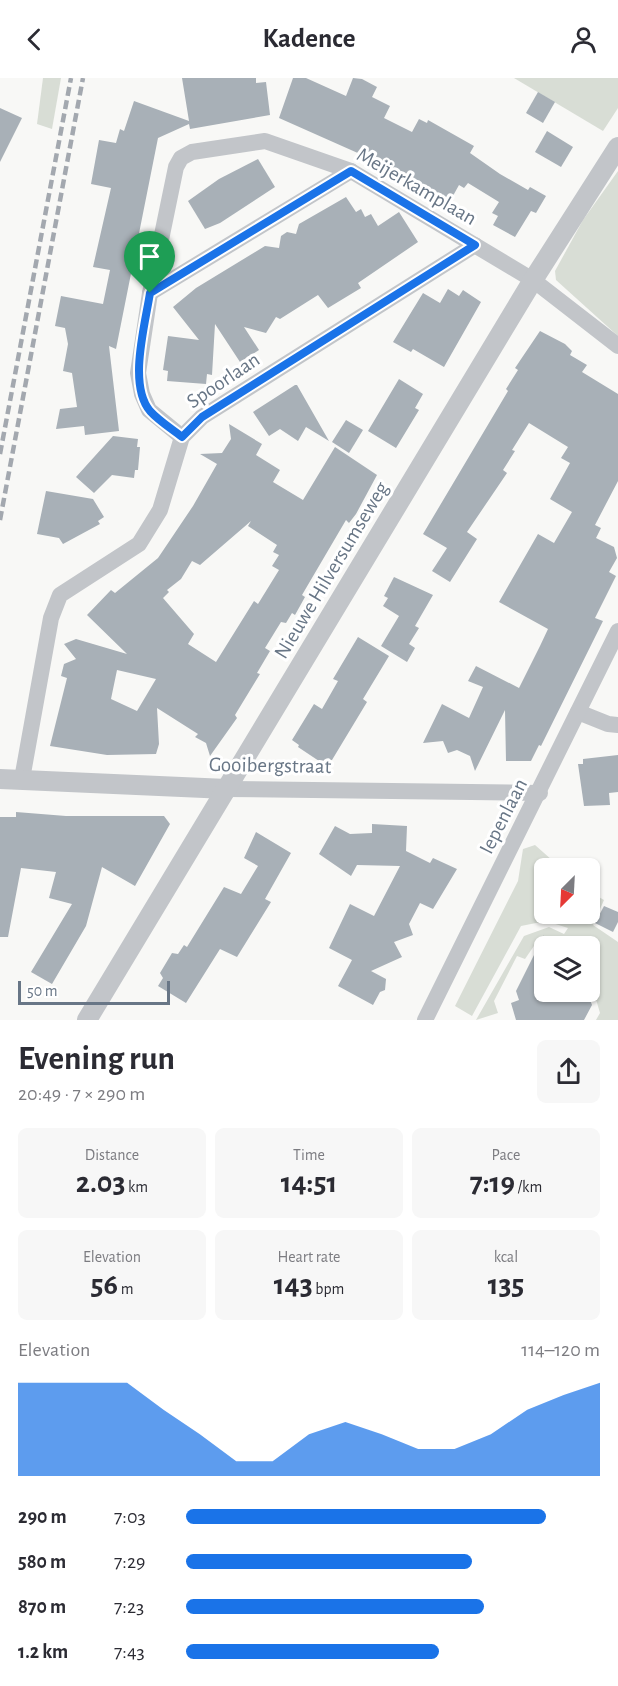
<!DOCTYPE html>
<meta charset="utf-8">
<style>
:root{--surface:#fff;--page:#f7f7f7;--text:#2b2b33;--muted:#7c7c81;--accent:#1a73e8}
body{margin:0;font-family:"Alegreya Sans",sans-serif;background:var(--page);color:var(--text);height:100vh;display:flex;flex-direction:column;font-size:22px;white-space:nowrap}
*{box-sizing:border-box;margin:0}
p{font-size:20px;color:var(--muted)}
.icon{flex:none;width:33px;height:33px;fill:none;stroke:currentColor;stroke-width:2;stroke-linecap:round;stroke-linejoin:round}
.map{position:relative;height:942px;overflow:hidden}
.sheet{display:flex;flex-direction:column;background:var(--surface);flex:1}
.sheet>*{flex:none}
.needle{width:39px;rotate:204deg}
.tools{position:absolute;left:534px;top:780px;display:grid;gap:12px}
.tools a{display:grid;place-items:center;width:66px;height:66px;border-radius:9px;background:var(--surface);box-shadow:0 2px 4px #0004;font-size:30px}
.scale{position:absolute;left:18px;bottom:15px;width:152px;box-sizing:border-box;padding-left:6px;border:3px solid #687686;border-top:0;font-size:16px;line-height:21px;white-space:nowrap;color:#687686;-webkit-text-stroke:4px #fff;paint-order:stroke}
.pin{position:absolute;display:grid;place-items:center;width:51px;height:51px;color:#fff;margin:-62px -26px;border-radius:50% 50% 50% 0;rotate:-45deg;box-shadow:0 0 6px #0007}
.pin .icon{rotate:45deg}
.round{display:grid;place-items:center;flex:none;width:63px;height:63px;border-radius:9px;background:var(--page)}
.head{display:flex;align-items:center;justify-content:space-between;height:102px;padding:0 18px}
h1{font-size:33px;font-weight:600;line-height:45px}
.figures{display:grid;grid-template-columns:repeat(3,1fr);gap:9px;height:102px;padding:6px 18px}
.figures div{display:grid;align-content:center;border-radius:9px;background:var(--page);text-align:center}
.figures b{font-size:30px;font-weight:600}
.figures small{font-size:16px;font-weight:400}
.figures p{font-size:16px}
.chart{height:168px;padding:12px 18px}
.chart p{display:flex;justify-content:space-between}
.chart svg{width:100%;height:108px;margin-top:6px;fill:var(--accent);opacity:.7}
ul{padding:0 18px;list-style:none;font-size:20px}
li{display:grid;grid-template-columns:96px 72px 1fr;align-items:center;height:45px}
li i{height:15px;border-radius:8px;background:var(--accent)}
header{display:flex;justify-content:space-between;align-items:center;height:78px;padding:0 18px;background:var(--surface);font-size:27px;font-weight:600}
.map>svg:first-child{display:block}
.green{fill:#d8ddd5}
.building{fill:#a8b0b7;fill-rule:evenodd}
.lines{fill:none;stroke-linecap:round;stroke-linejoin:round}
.minor{stroke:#c2c5c9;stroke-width:16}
.tertiary{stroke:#c2c5c9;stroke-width:20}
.rail{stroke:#a3a8af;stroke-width:4.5;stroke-dasharray:9 4.5;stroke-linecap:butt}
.route-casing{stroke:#fff;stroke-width:12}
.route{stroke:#1a73e8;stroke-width:8}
.labels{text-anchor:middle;stroke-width:6;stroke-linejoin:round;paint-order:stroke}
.street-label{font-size:21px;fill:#687686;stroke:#fff}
</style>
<header><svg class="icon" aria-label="back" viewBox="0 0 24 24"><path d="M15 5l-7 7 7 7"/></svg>Kadence<svg class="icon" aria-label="person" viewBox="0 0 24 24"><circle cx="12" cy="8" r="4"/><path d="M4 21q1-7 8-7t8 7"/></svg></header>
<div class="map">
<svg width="618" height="942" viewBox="0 0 618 942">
<rect width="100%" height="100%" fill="#f8f8f6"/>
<g class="green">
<polygon points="43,0 61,0 52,51 37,46"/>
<polygon points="514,0 618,0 618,30 603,53"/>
<polygon points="618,93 618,258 556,202 555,193 583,142"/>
<path d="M535,767l26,23h-17v46h46v-22l14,8 -11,25 25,17v78h-22l4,-7 -10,-34v-33c-18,0 -40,4 -54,-3l-11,16 -8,-3 -23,45 4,12 -22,7 48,-84 25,-9 15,7 4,-6 -22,-7 -25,5 -49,90 -17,-10 63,-125 5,-32z"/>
</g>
<g class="building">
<polygon points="182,0 256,0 256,5 266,4 270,37 190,51 189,46 158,60 116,271 109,268 119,353 85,357 84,348 56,351 60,331 77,329 72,295 63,293 68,266 65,250 55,248 61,218 103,226 110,192 93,189 111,110 91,106 99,62 116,65 120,51 124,53 134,23 189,43"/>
<polygon points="293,0 306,0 346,18 353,0 362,1 377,9 372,19 390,28 384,40 412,54 419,41 427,45 428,42 474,68 470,75 500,96 528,112 530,109 546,118 536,135 531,133 515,159 493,147 498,138 492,135 499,124 468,105 464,110 459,107 449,125 360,76 279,40"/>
<polygon points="538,14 555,24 543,45 526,35"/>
<polygon points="0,30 22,40 0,84"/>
<polygon points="547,53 573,69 561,89 535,74"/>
<polygon points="258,81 275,109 220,145 205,151 188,123 219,101"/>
<polygon points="346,119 356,134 361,131 365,139 371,136 378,148 399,134 418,164 358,205 361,210 328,230 318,217 280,241 276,239 266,255 244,249 259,272 240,284 215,246 212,297 207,296 206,306 167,303 168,293 163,292 168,258 199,262 173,229 196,210 265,168 279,170 281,158 287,154 296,156 299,146"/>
<polygon points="448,211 459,218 463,212 481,224 444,289 413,271 411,274 393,264 423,215 440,225"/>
<polygon points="540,253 565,266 572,273 570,277 587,287 582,294 618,316 618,403 595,447 601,450 596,460 614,469 617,480 609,494 616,498 595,540 603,543 541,668 539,667 531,683 506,683 505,632 475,693 470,678 457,672 448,675 443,663 423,665 442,626 469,640 483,609 468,603 476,588 519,610 540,568 548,551 499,524 538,456 554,465 572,434 550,421 570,385 561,380 568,369 529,345 512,372 515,373 503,392 507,395 467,454 477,461 450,504 432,493 447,470 423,456 508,313 506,311 518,292 515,290"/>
<polygon points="399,301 423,316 415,330 419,332 396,370 368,353"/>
<polygon points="295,307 297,307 329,363 306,349 298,363 280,351 269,358 253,334"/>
<polygon points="346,342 363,352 349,375 332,364"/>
<path d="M229,346l33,20 -6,11 24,15 -7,12 30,18 32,-53 42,28 -21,39 -7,9 -3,-3 -44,75 3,2 -10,18 -3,-2 -6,10 -5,-1 -16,26 5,3 -13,22 3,1 -25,41 2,3 -27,38 -4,-13 -11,-6 3,-3 -41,-26 2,36 -3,10 -49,1 -57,-9 17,-68 -6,-2 3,-12 12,-5 -12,-15 12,-5 51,15 -40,-39 24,-25 4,3 43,-35 35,-52 24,-42 -17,-10 22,-1 9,-14zM251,443l-3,5 29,19 -4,7 6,3 -7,11 7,4 -21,34 -4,-3 -38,61 -28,-18 6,-10 -31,-36 6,-6 -2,-2 14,-11 11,-18 8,4zM117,592l39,9 -19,32 -26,-12z"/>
<polygon points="113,358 138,361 137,369 140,369 138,392 135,392 134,400 112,397 94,415 76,399"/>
<polygon points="46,413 93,421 104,439 98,443 100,446 63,466 59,460 37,456"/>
<polygon points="394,499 433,517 415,548 419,550 409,566 415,570 407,584 381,568 399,538 383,528 388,520 384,518"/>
<polygon points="358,559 389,578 363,621 367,624 332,682 319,683 298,669 299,667 292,662 314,626 322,631 338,603 333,601"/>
<polygon points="618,677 618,714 609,715 610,727 584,728 578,686 583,686 583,681"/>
<polygon points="16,734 66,738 164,738 170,746 135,808 102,789 86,848 52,906 31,894 72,826 49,820 56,794 21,790 8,859 0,859 0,739 16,739"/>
<polygon points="372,746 407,748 406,773 430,785 433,780 457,791 433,831 420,825 409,846 413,857 394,864 402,879 371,893 386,901 385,912 380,914 373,927 338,908 352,882 329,870 350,826 374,838 400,788 357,787 351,798 319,776 335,748 350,756 372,755"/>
<polygon points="256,754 291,775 265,821 271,824 237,879 220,871 186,925 158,908 163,900 160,895 172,875 178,876 184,867 187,869 224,809 241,816 258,788 244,780"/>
<polygon points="604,828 618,834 618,844 613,854 595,845"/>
<polygon points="544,857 544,914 587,914 592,927 584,942 516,942 511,925 519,922 516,913"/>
</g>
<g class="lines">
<g class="minor">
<polyline points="150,215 351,93"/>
<polyline points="182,359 149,332 142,316 138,295 150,215 176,89 181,80 192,74 265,63 351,93 533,202 618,268"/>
<polyline points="578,634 608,646 618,647"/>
<polyline points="22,701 51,540 60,517 139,466 160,432 182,359 202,339 475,167"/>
<polyline points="227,711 540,715"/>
<polyline points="425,942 618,553"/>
</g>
<g class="tertiary">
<polyline points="0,701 227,711"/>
<polyline points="87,942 533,202 618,69"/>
</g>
<g class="rail">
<polyline points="0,376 71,0"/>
<polyline points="0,442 83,0"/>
</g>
</g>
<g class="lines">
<defs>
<path id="route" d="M351,93l124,74 -273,172 -20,20c-10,-8 -23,-16 -32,-26 -22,-26 -5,-86 0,-118z"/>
</defs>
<use href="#route" class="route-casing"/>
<use href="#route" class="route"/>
</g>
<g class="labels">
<g class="street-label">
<text transform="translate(417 108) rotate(30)" y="7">Meijerkamplaan</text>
<text transform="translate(223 302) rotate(-34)" y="7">Spoorlaan</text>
<text transform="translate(331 492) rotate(-59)" y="7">Nieuwe Hilversumseweg</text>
<text transform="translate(270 687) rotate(1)" y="7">Gooibergstraat</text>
<text transform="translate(503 738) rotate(-63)" y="7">Iepenlaan</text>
</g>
</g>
</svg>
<div class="tools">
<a><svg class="needle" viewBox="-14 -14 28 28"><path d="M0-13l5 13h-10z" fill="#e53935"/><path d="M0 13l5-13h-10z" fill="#7c7c81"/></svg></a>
<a><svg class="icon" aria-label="layers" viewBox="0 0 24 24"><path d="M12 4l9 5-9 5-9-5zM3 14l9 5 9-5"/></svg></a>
</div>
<div class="scale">50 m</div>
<div class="pin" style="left:150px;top:215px;background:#1e9e55"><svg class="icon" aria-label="arrive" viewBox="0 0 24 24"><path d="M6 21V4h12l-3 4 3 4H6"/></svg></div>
</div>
<section class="sheet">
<div class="head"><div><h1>Evening run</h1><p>20:49 · 7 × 290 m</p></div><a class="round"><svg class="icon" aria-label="share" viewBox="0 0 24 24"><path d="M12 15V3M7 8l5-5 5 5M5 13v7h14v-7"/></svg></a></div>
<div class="figures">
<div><p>Distance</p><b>2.03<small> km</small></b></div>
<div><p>Time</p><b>14:51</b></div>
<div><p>Pace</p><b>7:19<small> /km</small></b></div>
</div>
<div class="figures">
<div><p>Elevation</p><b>56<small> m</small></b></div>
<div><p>Heart rate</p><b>143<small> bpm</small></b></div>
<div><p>kcal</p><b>135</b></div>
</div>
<div class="chart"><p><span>Elevation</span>114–120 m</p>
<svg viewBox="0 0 160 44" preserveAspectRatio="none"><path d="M0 44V6L10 6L20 6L30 6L40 17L50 27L60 38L70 38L80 27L90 22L100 27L110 33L120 33L130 27L140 17L150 11L160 6V44z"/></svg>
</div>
<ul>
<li><b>290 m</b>7:03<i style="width:87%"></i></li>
<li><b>580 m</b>7:29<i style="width:69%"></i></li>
<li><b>870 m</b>7:23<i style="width:72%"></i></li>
<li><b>1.2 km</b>7:43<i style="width:61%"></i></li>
</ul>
</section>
